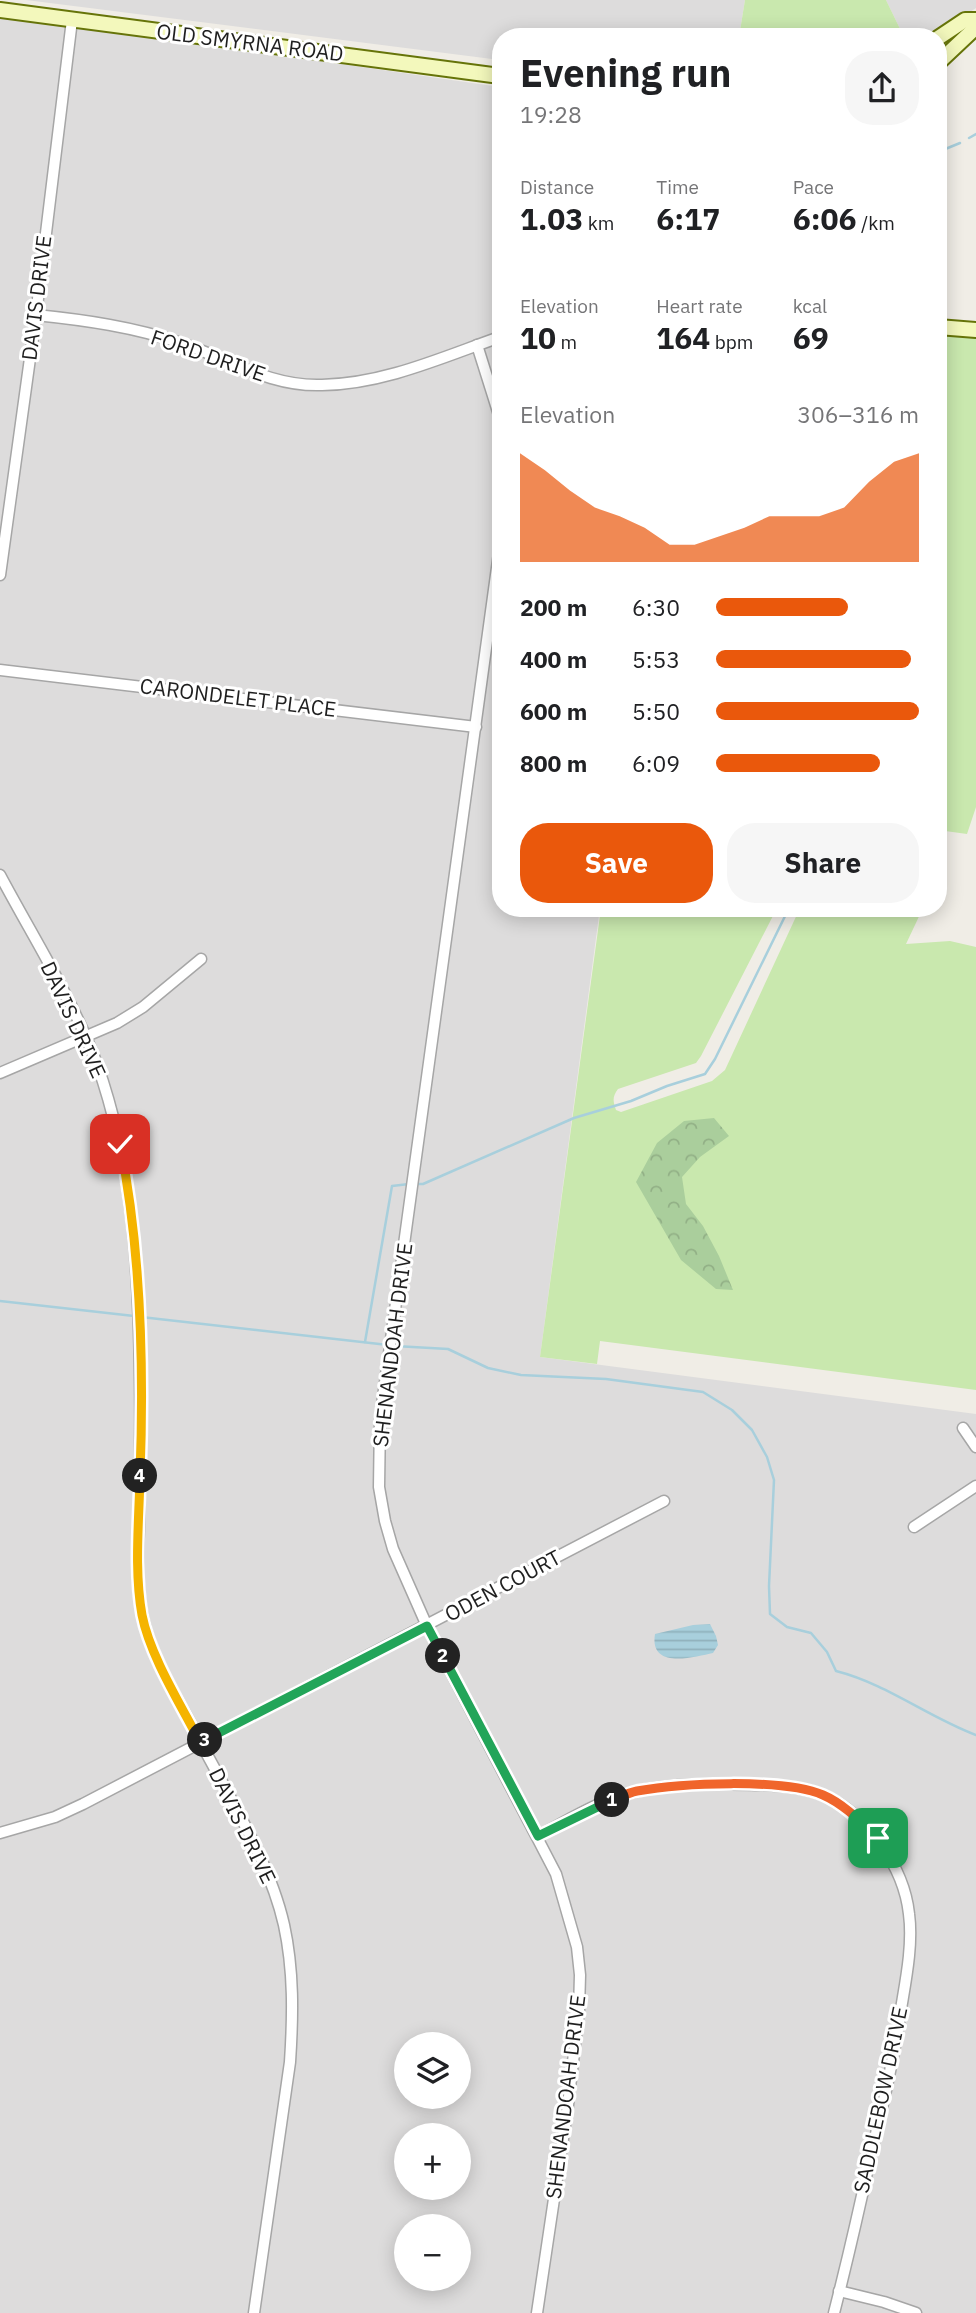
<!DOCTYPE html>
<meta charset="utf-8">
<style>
:root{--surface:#fff;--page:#f6f6f6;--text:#202124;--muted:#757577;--accent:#ea580c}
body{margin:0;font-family:"IBM Plex Sans",sans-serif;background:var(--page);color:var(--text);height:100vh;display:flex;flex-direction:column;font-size:26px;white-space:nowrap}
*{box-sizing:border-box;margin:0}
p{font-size:23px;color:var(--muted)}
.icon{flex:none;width:38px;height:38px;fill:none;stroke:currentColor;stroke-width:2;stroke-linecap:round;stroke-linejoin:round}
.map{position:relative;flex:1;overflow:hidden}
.panel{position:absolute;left:492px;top:28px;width:455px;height:889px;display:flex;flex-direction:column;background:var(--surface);border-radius:28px;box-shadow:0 4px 18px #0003}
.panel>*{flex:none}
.buttons{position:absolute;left:394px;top:2032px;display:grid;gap:14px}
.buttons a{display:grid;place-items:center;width:77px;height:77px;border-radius:50%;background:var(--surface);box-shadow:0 4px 18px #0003;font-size:35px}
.pin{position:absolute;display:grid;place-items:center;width:60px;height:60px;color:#fff;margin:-30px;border-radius:14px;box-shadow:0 4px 10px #0006}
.km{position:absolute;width:35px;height:35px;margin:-18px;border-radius:50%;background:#222;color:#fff;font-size:19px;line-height:35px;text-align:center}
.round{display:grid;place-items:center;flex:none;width:74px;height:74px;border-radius:28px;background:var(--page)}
.head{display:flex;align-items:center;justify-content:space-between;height:119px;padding:0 28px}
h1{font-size:38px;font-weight:800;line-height:52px}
.stats{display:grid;grid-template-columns:repeat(3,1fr);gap:10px;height:119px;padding:7px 28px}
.stats div{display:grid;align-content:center}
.stats b{font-size:30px;font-weight:800}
.stats small{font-size:19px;font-weight:400}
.stats p{font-size:19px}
.chart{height:196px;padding:14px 28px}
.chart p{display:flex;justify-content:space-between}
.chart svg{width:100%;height:126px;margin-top:7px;fill:var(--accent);opacity:.7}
.primary-button{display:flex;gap:14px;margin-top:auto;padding:14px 28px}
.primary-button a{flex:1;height:80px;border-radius:28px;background:var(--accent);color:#fff;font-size:28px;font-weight:800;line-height:80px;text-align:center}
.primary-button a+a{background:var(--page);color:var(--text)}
ul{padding:0 28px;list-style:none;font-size:23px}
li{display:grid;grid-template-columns:112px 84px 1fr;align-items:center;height:52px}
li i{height:18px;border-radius:9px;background:var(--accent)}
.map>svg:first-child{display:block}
.residential{fill:#dddcdc;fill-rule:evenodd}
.grass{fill:#c9e8ae}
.forest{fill:url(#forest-crowns)}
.water{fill:url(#water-rules)}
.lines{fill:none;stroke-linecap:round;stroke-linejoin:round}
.stream{stroke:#a8cfdc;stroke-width:2.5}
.street-casing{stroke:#a6a6a6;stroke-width:13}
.secondary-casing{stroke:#667409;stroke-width:18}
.street{stroke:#fff;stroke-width:10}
.secondary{stroke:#f3f8bc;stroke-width:14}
.split-1-casing{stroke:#fff;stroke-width:14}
.split-2-casing{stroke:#fff;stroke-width:14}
.split-3-casing{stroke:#fff;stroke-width:14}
.split-4-casing{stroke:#fff;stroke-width:14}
.split-5-casing{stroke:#fff;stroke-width:14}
.split-1{stroke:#f0652b;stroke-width:9}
.split-2{stroke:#22a559;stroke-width:9}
.split-3{stroke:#22a559;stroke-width:9}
.split-4{stroke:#f5b400;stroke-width:9}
.split-5{stroke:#f5b400;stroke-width:9}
.labels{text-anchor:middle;stroke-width:6;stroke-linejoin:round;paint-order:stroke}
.street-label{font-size:21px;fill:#1f1f1f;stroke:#fff}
</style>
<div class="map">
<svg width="976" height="2313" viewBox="0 0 976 2313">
<defs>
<pattern id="forest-crowns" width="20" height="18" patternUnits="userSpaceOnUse" patternTransform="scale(1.75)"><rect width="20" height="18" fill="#aace9c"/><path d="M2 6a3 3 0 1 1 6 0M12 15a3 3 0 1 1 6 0" fill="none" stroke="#92b086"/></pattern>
<pattern id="water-rules" width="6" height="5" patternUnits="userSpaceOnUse" patternTransform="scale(1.75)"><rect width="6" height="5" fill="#a8cfdc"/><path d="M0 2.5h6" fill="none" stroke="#90b1bc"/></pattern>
</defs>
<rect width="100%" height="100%" fill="#f0ede6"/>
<g class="residential">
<polygon points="26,0 745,0 739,37 500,37 500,60"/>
<polygon points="886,0 976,0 976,8 932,37 904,37"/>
<path d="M0,15l500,72v821h100l-60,449 436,57v899h-976zM406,2044h52v52h-52zM406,2135h52v53h-52zM406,2226h52v52h-52z"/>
</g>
<g class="grass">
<polygon points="745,0 886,0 904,37 739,37"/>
<polygon points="938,332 976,335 976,807 967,834 938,830"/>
<path d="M601,908h176l-76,148 -5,7 -78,26c-6,8 -5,12 -2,21l5,2 91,-31 13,-11 75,-162h123l-17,36 44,-3 26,6v443l-376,-49 -3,23 -57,-7z"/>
</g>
<polygon class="forest" points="714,1118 729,1136 700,1157 682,1177 686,1204 703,1226 719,1256 733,1290 716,1289 681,1260 636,1182 657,1143 684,1121"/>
<path class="water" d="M710,1624l6,12 2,9 -5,8c-19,4 -64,17 -58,-19l38,-9z"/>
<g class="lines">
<g class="stream">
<polyline points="969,138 976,134"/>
<polyline points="938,152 960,143"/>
<polyline points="415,1184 423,1184 574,1118 631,1101 667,1086 705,1074 715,1059 789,908"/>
<polyline points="0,1301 134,1316"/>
<polyline points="141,1317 388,1345"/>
<polyline points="365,1342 392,1186 409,1184"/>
<path d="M395,1346l53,3 40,19 33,7 85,4 97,13 29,18 20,20 15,27 7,23 -5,106 1,28 17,13 24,6 16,19 9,19c51,13 92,46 140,64"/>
</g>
<defs>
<g id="street">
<path d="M36,315c49,5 98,12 145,28 48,16 89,44 141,42 62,-1 121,-28 178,-48"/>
<polyline points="477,345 500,418"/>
<polyline points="500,546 380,1419 379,1487 385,1521 393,1549 427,1626 556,1874 577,1947 580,1975 579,2010 568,2105 537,2313"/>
<polyline points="0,575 36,315 72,20"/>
<polyline points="0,670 476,727"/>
<path d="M0,875c33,62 72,123 97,189 36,101 42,210 43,316 1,48 0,96 -1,144 -1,31 -3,63 4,94 8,38 31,74 49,108 31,61 77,132 92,199 10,46 9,91 6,137l-36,251"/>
<polyline points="0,1073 117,1023 143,1007 201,959"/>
<polyline points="963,1428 976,1447"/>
<polyline points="914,1527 976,1486"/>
<polyline points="0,1833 55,1817 83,1804 664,1501"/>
<path d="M538,1836c31,-16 62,-36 96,-44 40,-10 85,-8 126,-7 21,1 44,2 63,10 44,19 81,72 86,119 4,30 -3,65 -8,95 -7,50 -19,100 -31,150 -11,51 -23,103 -36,154"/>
<polyline points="839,2291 884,2302 916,2313"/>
</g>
<g id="secondary">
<polyline points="0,10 500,76"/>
<polyline points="938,38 965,20 976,20"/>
<polyline points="938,63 972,31 976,25"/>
<polyline points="938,327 976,330"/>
</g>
</defs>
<use href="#street" class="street-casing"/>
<use href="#secondary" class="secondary-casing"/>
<use href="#street" class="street"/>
<use href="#secondary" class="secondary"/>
</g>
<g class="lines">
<defs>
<path id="split-1" d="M612,1800c8,-3 16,-7 25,-9 43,-8 146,-13 186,4 21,9 39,28 55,43"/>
<polyline id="split-2" points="443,1656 538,1836 612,1800"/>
<polyline id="split-3" points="205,1740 427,1626 443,1656"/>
<path id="split-4" d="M140,1476c-1,46 -6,94 2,139 8,41 39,90 58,127l5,-2"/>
<path id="split-5" d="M120,1144c21,105 24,225 20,332"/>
</defs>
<use href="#split-1" class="split-1-casing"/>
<use href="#split-2" class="split-2-casing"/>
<use href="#split-3" class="split-3-casing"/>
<use href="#split-4" class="split-4-casing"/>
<use href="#split-5" class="split-5-casing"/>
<use href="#split-1" class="split-1"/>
<use href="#split-2" class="split-2"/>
<use href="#split-3" class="split-3"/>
<use href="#split-4" class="split-4"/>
<use href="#split-5" class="split-5"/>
</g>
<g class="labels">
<g class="street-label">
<text transform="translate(250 43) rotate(7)" y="7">OLD SMYRNA ROAD</text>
<text transform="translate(37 298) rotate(-83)" y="7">DAVIS DRIVE</text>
<text transform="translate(208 356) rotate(19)" y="7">FORD DRIVE</text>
<text transform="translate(238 698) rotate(7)" y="7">CARONDELET PLACE</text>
<text transform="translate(73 1020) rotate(65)" y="7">DAVIS DRIVE</text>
<text transform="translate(393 1345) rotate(-83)" y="7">SHENANDOAH DRIVE</text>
<text transform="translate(503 1586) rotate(-28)" y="7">ODEN COURT</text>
<text transform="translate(242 1826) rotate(64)" y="7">DAVIS DRIVE</text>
<text transform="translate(566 2097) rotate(-83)" y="7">SHENANDOAH DRIVE</text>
<text transform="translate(881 2100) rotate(-78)" y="7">SADDLEBOW DRIVE</text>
</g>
</g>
</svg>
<div class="buttons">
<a><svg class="icon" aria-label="layers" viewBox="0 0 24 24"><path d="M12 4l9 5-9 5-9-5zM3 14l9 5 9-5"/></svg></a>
<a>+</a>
<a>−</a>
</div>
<div class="pin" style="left:878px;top:1838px;background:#1e9e55"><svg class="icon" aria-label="arrive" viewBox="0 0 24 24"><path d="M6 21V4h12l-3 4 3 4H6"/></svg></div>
<div class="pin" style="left:120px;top:1144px;background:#d93025"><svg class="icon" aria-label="check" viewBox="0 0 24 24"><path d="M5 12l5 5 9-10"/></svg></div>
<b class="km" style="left:612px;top:1800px">1</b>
<b class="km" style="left:443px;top:1656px">2</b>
<b class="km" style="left:205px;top:1740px">3</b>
<b class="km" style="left:140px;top:1476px">4</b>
<section class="panel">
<div class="head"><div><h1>Evening run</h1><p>19:28</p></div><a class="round"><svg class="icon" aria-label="share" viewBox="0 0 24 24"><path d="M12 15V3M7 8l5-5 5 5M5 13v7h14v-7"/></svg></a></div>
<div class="stats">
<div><p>Distance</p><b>1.03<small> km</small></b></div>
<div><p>Time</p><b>6:17</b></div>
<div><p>Pace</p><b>6:06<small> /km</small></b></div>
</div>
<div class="stats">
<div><p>Elevation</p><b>10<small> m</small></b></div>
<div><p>Heart rate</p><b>164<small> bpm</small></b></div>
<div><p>kcal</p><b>69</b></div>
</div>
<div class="chart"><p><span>Elevation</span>306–316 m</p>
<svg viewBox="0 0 160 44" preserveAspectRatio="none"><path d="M0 44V6L10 12L20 19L30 25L40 28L50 32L60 38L70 38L80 35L90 32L100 28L110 28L120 28L130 25L140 16L150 9L160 6V44z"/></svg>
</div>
<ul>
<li><b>200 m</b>6:30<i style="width:65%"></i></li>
<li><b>400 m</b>5:53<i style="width:96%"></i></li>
<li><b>600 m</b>5:50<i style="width:100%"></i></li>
<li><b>800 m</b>6:09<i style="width:81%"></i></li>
</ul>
<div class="primary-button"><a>Save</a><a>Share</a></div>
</section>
</div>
